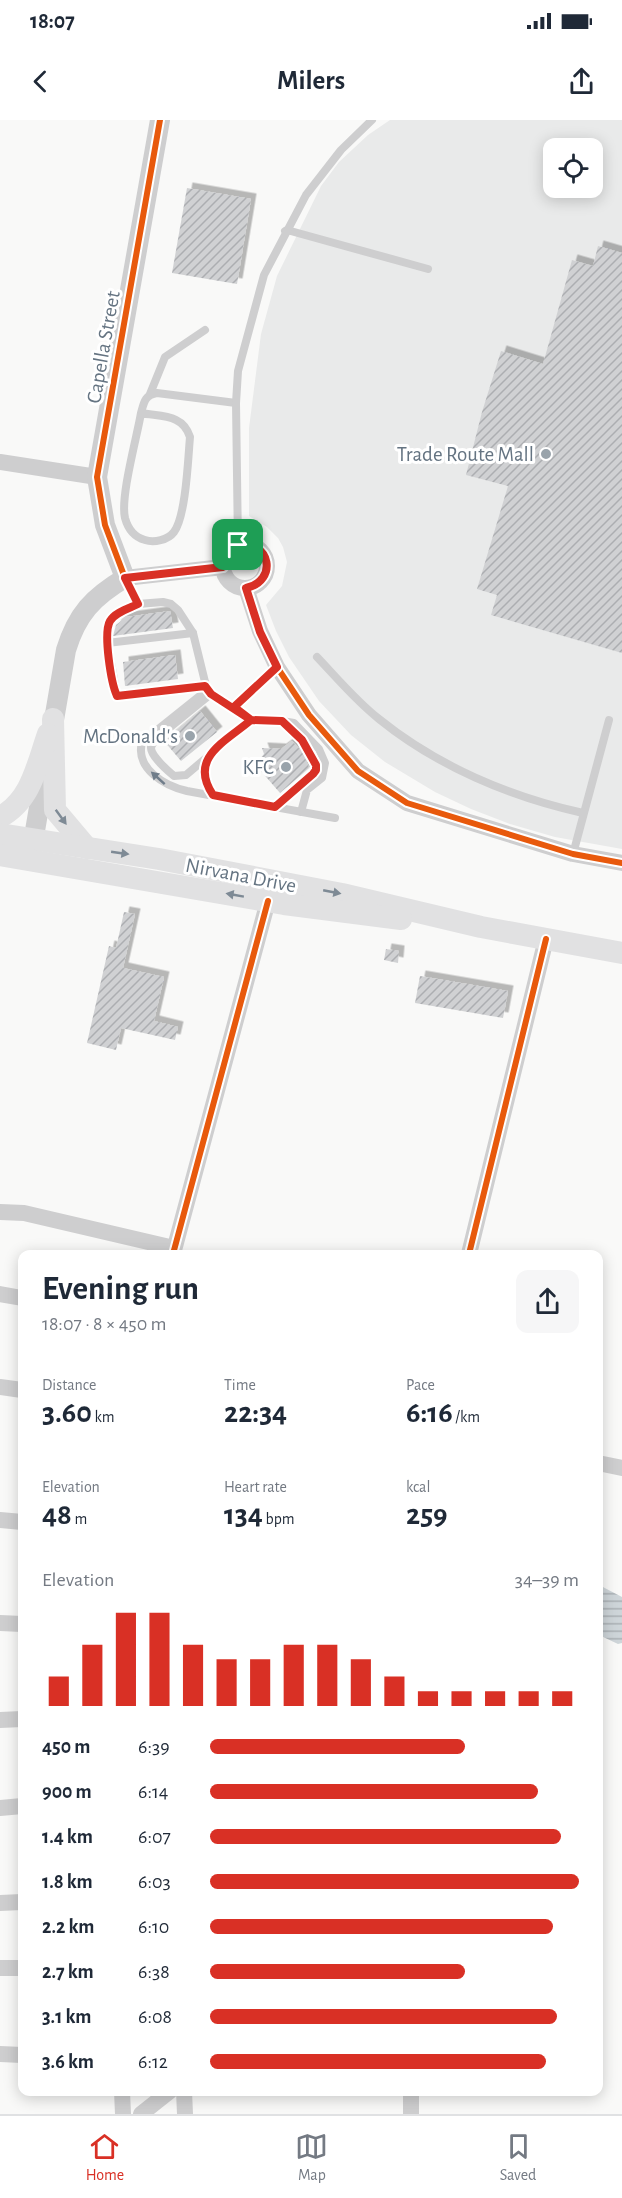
<!DOCTYPE html>
<meta charset="utf-8">
<style>
:root{--surface:#fff;--page:#f6f6f7;--text:#1f2937;--muted:#747a83;--line:#e0e1e3;--accent:#d93025}
body{margin:0;font-family:"Alegreya Sans",sans-serif;background:var(--page);color:var(--text);height:100vh;display:flex;flex-direction:column;font-size:22px;white-space:nowrap}
*{box-sizing:border-box;margin:0}
p{font-size:20px;color:var(--muted)}
.icon{flex:none;width:33px;height:33px;fill:none;stroke:currentColor;stroke-width:2;stroke-linecap:round;stroke-linejoin:round}
.map{position:relative;flex:1;overflow:hidden}
.side{position:absolute;left:18px;top:1130px;width:585px;height:846px;display:flex;flex-direction:column;background:var(--surface);border-radius:12px;box-shadow:0 3px 15px #0003}
.side>*{flex:none}
.tools{position:absolute;left:543px;top:18px;display:grid;gap:12px}
.tools a{display:grid;place-items:center;width:60px;height:60px;border-radius:12px;background:var(--surface);box-shadow:0 3px 15px #0003;font-size:30px}
.pin{position:absolute;display:grid;place-items:center;width:51px;height:51px;color:#fff;margin:-26px;border-radius:12px;box-shadow:0 3px 9px #0006}
.round{display:grid;place-items:center;flex:none;width:63px;height:63px;border-radius:12px;background:var(--page)}
.head{display:flex;align-items:center;justify-content:space-between;height:102px;padding:0 24px}
h1{font-size:33px;font-weight:700;line-height:45px}
.stats{display:grid;grid-template-columns:repeat(3,1fr);gap:9px;height:102px;padding:6px 24px}
.stats div{display:grid;align-content:center}
.stats b{font-size:30px;font-weight:700}
.stats small{font-size:16px;font-weight:400}
.stats p{font-size:16px}
.chart{height:168px;padding:12px 24px}
.chart p{display:flex;justify-content:space-between}
.chart svg{width:100%;height:108px;margin-top:6px;stroke:var(--accent);stroke-width:6}
ul{padding:0 24px;list-style:none;font-size:20px}
li{display:grid;grid-template-columns:96px 72px 1fr;align-items:center;height:45px}
li i{height:15px;border-radius:8px;background:var(--accent)}
.status{display:flex;justify-content:space-between;align-items:center;height:42px;padding:0 30px;background:var(--surface);direction:ltr}
.status svg{height:16px;fill:currentColor}
header{display:flex;justify-content:space-between;align-items:center;height:78px;padding:0 24px;background:var(--surface);font-size:27px;font-weight:700}
.dock{display:flex;justify-content:space-around;align-items:center;height:84px;border-top:2px solid var(--line);background:var(--surface);font-size:16px;color:var(--muted)}
.dock a{display:grid;justify-items:center;gap:3px}
.dock .selected{color:var(--accent)}
.map>svg:first-child{display:block}
.built{fill:#e9eaea;fill-rule:evenodd}
.water{fill:url(#water-rules)}
.building{fill:url(#building-hatch);filter:url(#shadow)}
.lines{fill:none;stroke-linecap:round;stroke-linejoin:round}
.service{stroke:#cececf;stroke-width:8}
.minor{stroke:#cececf;stroke-width:16}
.tertiary{stroke:#cececf;stroke-width:20}
.secondary{stroke:#e1e1e2;stroke-width:22}
.cycleway-casing{stroke:#fff;stroke-width:10}
.cycleway{stroke:#e8590c;stroke-width:6}
.oneway{fill:#707d8a}
.oneway2{fill:#7e8a95}
.route-casing{stroke:#fff;stroke-width:12}
.route{stroke:#d93025;stroke-width:8}
.poi-dot{fill:#99a3ab;stroke:#fff;stroke-width:2}
.labels{text-anchor:middle;stroke-width:6;stroke-linejoin:round;paint-order:stroke}
.street-label{font-size:21px;fill:#657482;stroke:#fff}
.poi-label{font-size:21px;fill:#657482;stroke:#fff;text-anchor:end}
</style>
<div class="status"><b>18:07</b><svg viewBox="0 0 49 12"><path d="M0 12V9h3v3zM5 12V6h3v6zM10 12V3h3v9zM15 12V0h3v12zM26 1h20v11H26zM47 4h2v5h-2z"/></svg></div>
<header><svg class="icon" aria-label="back" viewBox="0 0 24 24"><path d="M15 5l-7 7 7 7"/></svg>Milers<svg class="icon" aria-label="share" viewBox="0 0 24 24"><path d="M12 15V3M7 8l5-5 5 5M5 13v7h14v-7"/></svg></header>
<div class="map">
<svg width="622" height="1994" viewBox="0 0 622 1994">
<defs>
<pattern id="water-rules" width="6" height="5" patternUnits="userSpaceOnUse" patternTransform="scale(1.5)"><rect width="6" height="5" fill="#ced5d9"/><path d="M0 2.5h6" fill="none" stroke="#abb1b5"/></pattern>
<pattern id="building-hatch" width="6" height="6" patternUnits="userSpaceOnUse" patternTransform="scale(1.5)"><rect width="6" height="6" fill="#d0d1d3"/><path d="M-1 1l2-2M0 6l6-6M5 7l2-2" fill="none" stroke="#acaeb1"/></pattern>
<filter id="shadow"><feDropShadow dx="5.5" dy="-5.5" stdDeviation="0" flood-color="#0004"/></filter>
</defs>
<rect width="100%" height="100%" fill="#f9f9f8"/>
<path class="built" d="M390,0h232v729l-67,-12 -45,-13 -39,-15 -36,-17 -50,-30 -34,-27 -32,-34 -30,-44 -13,-26 -10,-26 16,-19 5,-24 -4,-15 -5,-9 -11,-11 -18,-11v-88l12,-94 16,-58 44,-90 18,-24 29,-27zM554,28h38v40h-38z"/>
<polygon class="water" points="599,1465 622,1477 622,1523 618,1524 599,1515"/>
<g class="building">
<polygon points="187,68 251,79 237,164 172,153"/>
<polygon points="598,126 622,133 622,533 491,495 497,475 477,469 508,366 466,355 482,292 501,231 543,244 572,140 593,146"/>
<polygon points="170,491 173,508 113,516 116,505 126,497"/>
<polygon points="175,535 178,559 125,566 123,542"/>
<polygon points="200,591 217,612 181,641 164,621"/>
<polygon points="292,621 303,633 309,648 280,673 260,650 259,640 264,634 262,628 281,629"/>
<polygon points="124,792 135,794 123,848 164,857 154,901 178,907 175,920 121,908 116,930 87,923 109,826 116,828"/>
<polygon points="386,829 399,831 398,843 384,840"/>
<polygon points="420,856 508,871 503,898 415,883"/>
</g>
<g class="lines">
<g class="service">
<polyline points="285,111 287,110 428,149"/>
<polyline points="150,274 165,237 205,210"/>
<path d="M141,293c21,4 42,1 49,24 -2,22 -4,79 -16,95 -6,8 -20,11 -29,8 -11,-3 -17,-11 -20,-22 -5,-21 12,-81 16,-105 3,-11 4,-18 16,-20l79,10"/>
<polyline points="238,425 236,283 238,251 264,155 306,75 341,30 372,0"/>
<polyline points="125,458 138,484"/>
<polyline points="107,523 193,513"/>
<path d="M317,537c20,21 39,44 62,62 58,47 131,78 204,94"/>
<polyline points="205,566 117,576 106,515 110,501 118,494 138,484 163,482 171,484 178,490 193,513 207,570 251,600 282,601 294,603 319,629 325,643 322,658 307,670 301,692"/>
<path d="M207,570l-65,52c-7,27 23,44 45,49l148,27"/>
<path d="M211,574l-54,44c-1,1 -5,7 -6,9 -1,8 17,24 23,29l12,-1 65,-55"/>
<polyline points="234,587 277,547"/>
<path d="M207,637c-5,16 -3,25 6,38"/>
<polyline points="275,687 316,650 309,630 282,601"/>
<polyline points="573,734 609,600"/>
</g>
<g class="minor">
<polyline points="0,342 97,357"/>
<circle cx="245" cy="446" r="22"/>
<polyline points="125,458 223,447"/>
<polyline points="246,468 260,511 277,547 309,595 358,651 407,683 573,734 622,743"/>
<polyline points="0,1092 24,1093 174,1128"/>
<polyline points="173,1134 268,781"/>
<polyline points="469,1134 546,819"/>
<polyline points="0,1174 22,1178"/>
<polyline points="0,1267 22,1270"/>
<polyline points="598,1343 622,1348"/>
<polyline points="0,1400 22,1402"/>
<polyline points="0,1503 22,1504"/>
<polyline points="0,1600 22,1599"/>
<polyline points="0,1688 22,1686"/>
<polyline points="0,1783 22,1782"/>
<polyline points="0,1848 22,1848"/>
<polyline points="0,1934 22,1935"/>
<polyline points="122,1971 123,1994"/>
<polyline points="184,1971 185,1994"/>
<polyline points="141,1994 170,1971"/>
<polyline points="411,1994 411,1971"/>
</g>
<path class="tertiary" d="M31,734l35,-204c11,-36 27,-53 59,-72l-20,-53 -8,-48 63,-357"/>
<g class="secondary">
<polyline points="53,599 55,690 87,728"/>
<path d="M0,697c31,-16 37,-52 48,-83"/>
<polyline points="0,714 159,739 342,774 481,807 622,833"/>
<polyline points="0,735 284,784 401,799"/>
</g>
<defs>
<g id="cycleway">
<polyline points="125,458 105,405 97,357 160,0"/>
<polyline points="246,468 260,511 277,547 309,595 358,651 407,683 573,734 622,743"/>
<polyline points="173,1134 268,781"/>
<polyline points="469,1134 546,819"/>
</g>
</defs>
<use href="#cycleway" class="cycleway-casing"/>
<use href="#cycleway" class="cycleway"/>
</g>
<defs><path id="oneway-solid" d="M-6-.8H1V-3.2L6.5 0L1 3.2V.8H-6Z" transform="scale(1.5)"/></defs>
<use class="oneway" href="#oneway-solid" transform="translate(158 658) rotate(-138)"/>
<g class="oneway2">
<use href="#oneway-solid" transform="translate(61 697) rotate(54)"/>
<use href="#oneway-solid" transform="translate(120 733) rotate(8)"/>
<use href="#oneway-solid" transform="translate(332 772) rotate(11)"/>
<use href="#oneway-solid" transform="translate(235 775) rotate(-170)"/>
</g>
<g class="lines">
<defs>
<path id="route" d="M238,425l-11,8 -4,14 -98,11 13,26c-8,4 -23,8 -28,17 -7,12 1,62 7,75l88,-10 6,8 40,26c-26,22 -63,38 -38,75l62,12 38,-33 3,-4v-5l-14,-25 -20,-19 -31,-1 -17,-13 43,-40 -17,-35 -14,-44c32,-7 25,-48 -8,-43"/>
</defs>
<use href="#route" class="route-casing"/>
<use href="#route" class="route"/>
</g>
<g class="poi-dot">
<circle cx="546" cy="334" r="6"/>
<circle cx="190" cy="616" r="6"/>
<circle cx="286" cy="647" r="6"/>
</g>
<g class="labels">
<g class="street-label">
<text transform="translate(103 227) rotate(-80)" y="7">Capella Street</text>
<text transform="translate(241 755) rotate(11)" y="7">Nirvana Drive</text>
</g>
<g class="poi-label">
<text x="534" y="341">Trade Route Mall</text>
<text x="178" y="623">McDonald's</text>
<text x="274" y="654">KFC</text>
</g>
</g>
</svg>
<div class="tools">
<a><svg class="icon" aria-label="locate" viewBox="0 0 24 24"><circle cx="12" cy="12" r="6"/><path d="M12 2v4M12 18v4M2 12h4M18 12h4"/></svg></a>
</div>
<div class="pin" style="left:238px;top:425px;background:#1e9e55"><svg class="icon" aria-label="arrive" viewBox="0 0 24 24"><path d="M6 21V4h12l-3 4 3 4H6"/></svg></div>
<section class="side">
<div class="head"><div><h1>Evening run</h1><p>18:07 · 8 × 450 m</p></div><a class="round"><svg class="icon" aria-label="share" viewBox="0 0 24 24"><path d="M12 15V3M7 8l5-5 5 5M5 13v7h14v-7"/></svg></a></div>
<div class="stats">
<div><p>Distance</p><b>3.60<small> km</small></b></div>
<div><p>Time</p><b>22:34</b></div>
<div><p>Pace</p><b>6:16<small> /km</small></b></div>
</div>
<div class="stats">
<div><p>Elevation</p><b>48<small> m</small></b></div>
<div><p>Heart rate</p><b>134<small> bpm</small></b></div>
<div><p>kcal</p><b>259</b></div>
</div>
<div class="chart"><p><span>Elevation</span>34–39 m</p>
<svg viewBox="0 0 160 44" preserveAspectRatio="none"><path d="M5 44V32M15 44V19M25 44V6M35 44V6M45 44V19M55 44V25M65 44V25M75 44V19M85 44V19M95 44V25M105 44V32M115 44V38M125 44V38M135 44V38M145 44V38M155 44V38"/></svg>
</div>
<ul>
<li><b>450 m</b>6:39<i style="width:69%"></i></li>
<li><b>900 m</b>6:14<i style="width:89%"></i></li>
<li><b>1.4 km</b>6:07<i style="width:95%"></i></li>
<li><b>1.8 km</b>6:03<i style="width:100%"></i></li>
<li><b>2.2 km</b>6:10<i style="width:93%"></i></li>
<li><b>2.7 km</b>6:38<i style="width:69%"></i></li>
<li><b>3.1 km</b>6:08<i style="width:94%"></i></li>
<li><b>3.6 km</b>6:12<i style="width:91%"></i></li>
</ul>
</section>
</div>
<nav class="dock">
<a class="selected"><svg class="icon" aria-label="home" viewBox="0 0 24 24"><path d="M3 11l9-7 9 7M6 9v11h12V9"/></svg>Home</a>
<a><svg class="icon" aria-label="map" viewBox="0 0 24 24"><path d="M3 6l6-2 6 2 6-2v14l-6 2-6-2-6 2zM9 4v14M15 6v14"/></svg>Map</a>
<a><svg class="icon" aria-label="saved" viewBox="0 0 24 24"><path d="M7 4h10v16l-5-4-5 4z"/></svg>Saved</a>
</nav>
